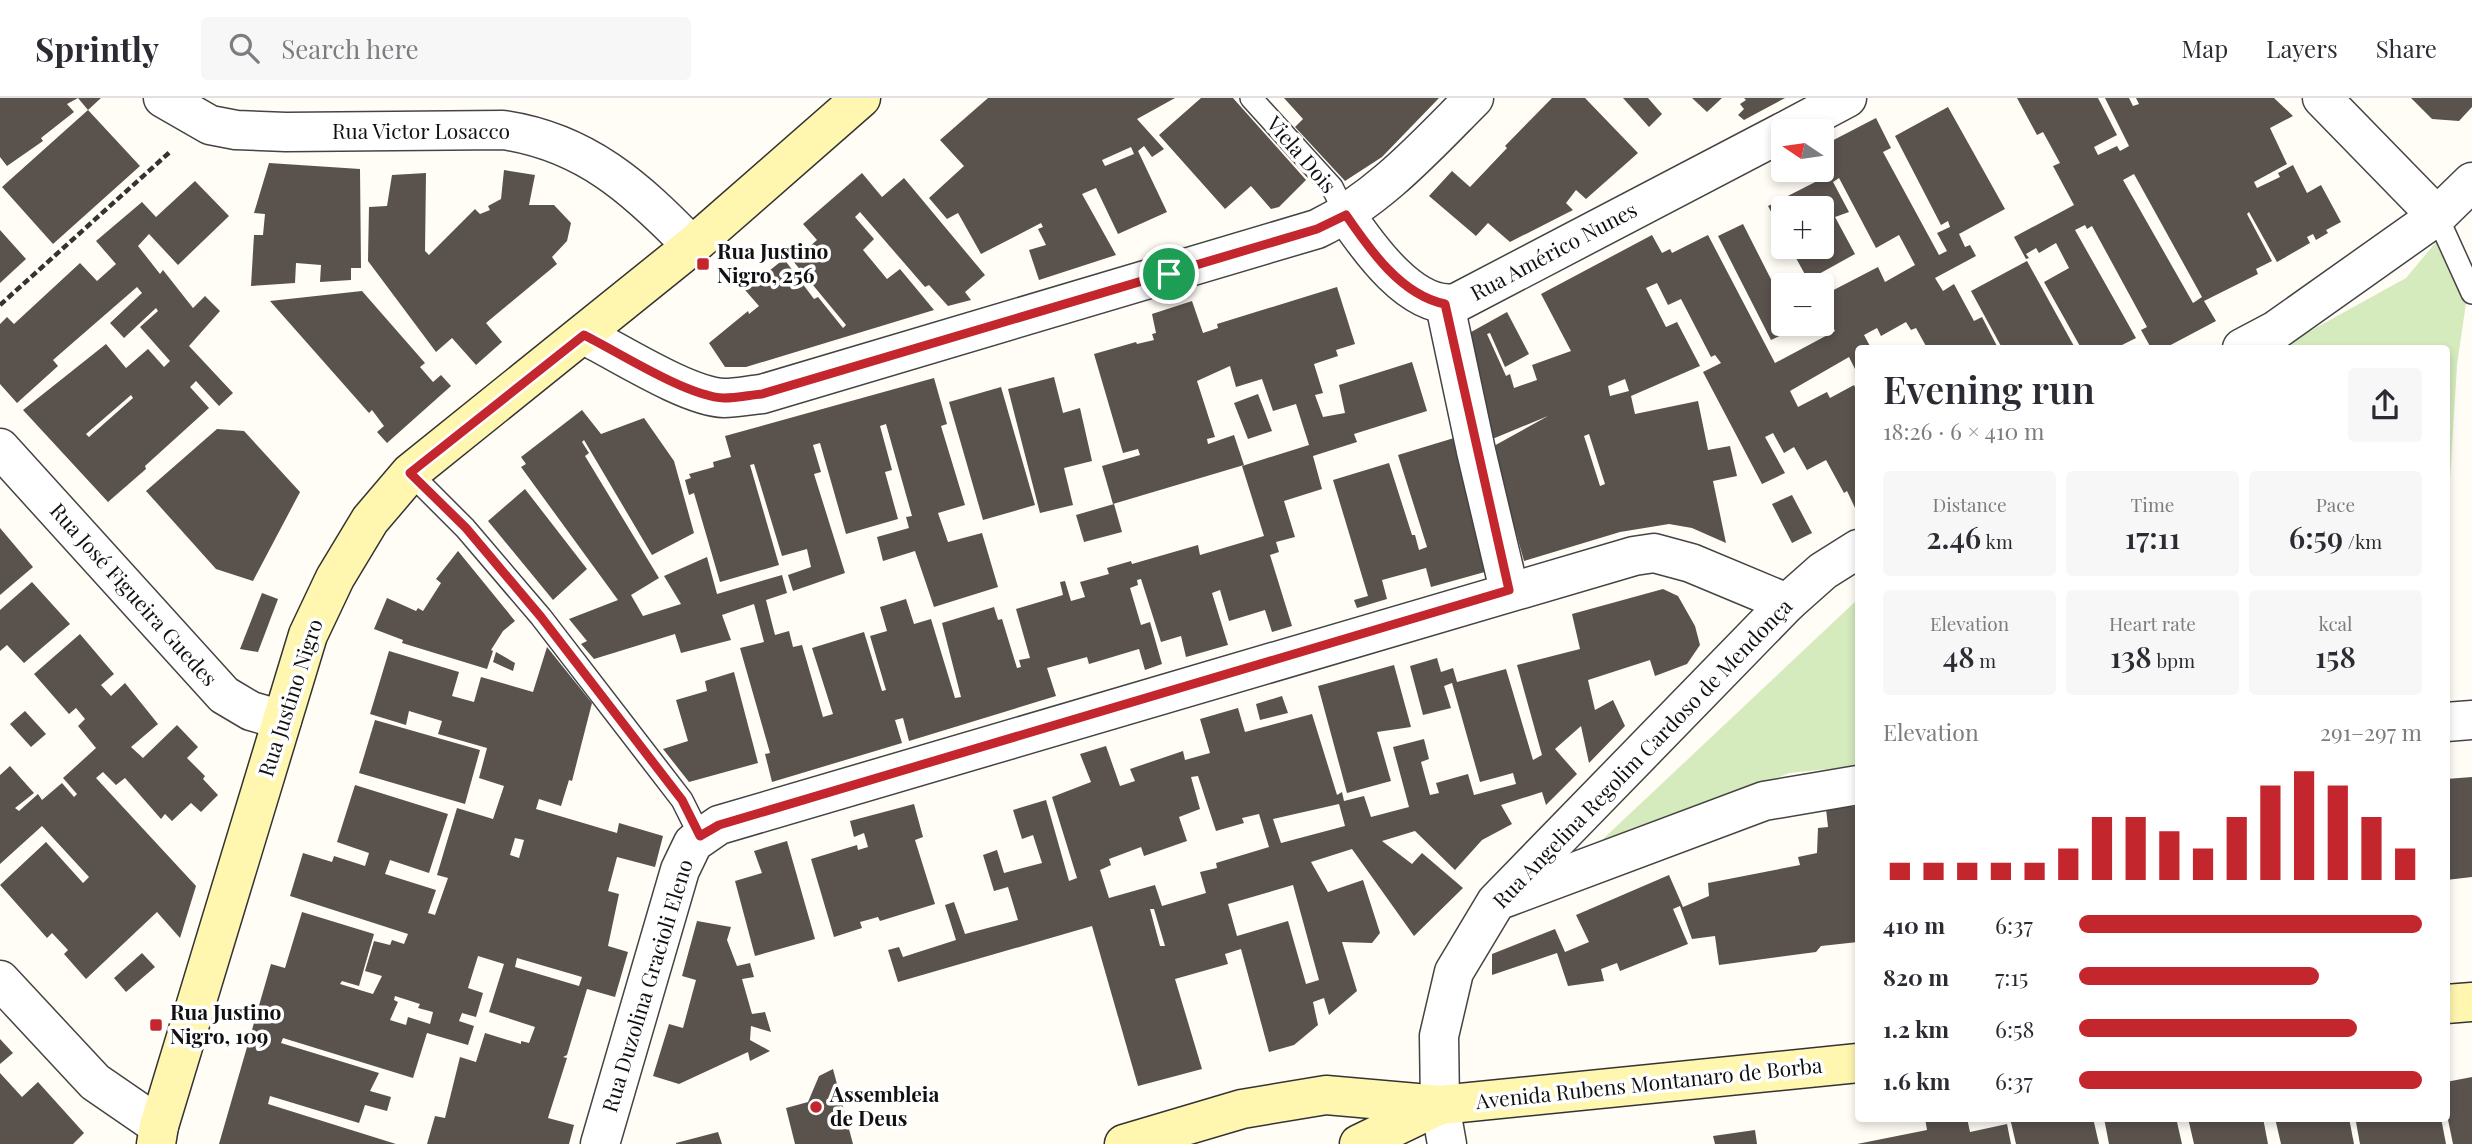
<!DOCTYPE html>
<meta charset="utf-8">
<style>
:root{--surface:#fff;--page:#f7f7f7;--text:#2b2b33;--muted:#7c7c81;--line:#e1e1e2;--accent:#c4262e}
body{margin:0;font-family:"Playfair Display",serif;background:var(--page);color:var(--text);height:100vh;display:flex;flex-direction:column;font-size:26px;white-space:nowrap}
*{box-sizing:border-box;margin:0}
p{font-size:23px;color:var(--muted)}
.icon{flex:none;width:38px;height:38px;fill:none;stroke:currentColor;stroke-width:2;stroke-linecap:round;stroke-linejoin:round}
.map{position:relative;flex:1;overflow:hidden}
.drawer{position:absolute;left:1855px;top:247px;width:595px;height:777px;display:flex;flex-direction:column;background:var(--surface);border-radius:7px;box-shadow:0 4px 10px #0003}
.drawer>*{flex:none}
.needle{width:46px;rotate:283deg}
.controls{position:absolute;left:1771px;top:21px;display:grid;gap:14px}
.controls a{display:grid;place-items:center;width:63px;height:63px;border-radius:7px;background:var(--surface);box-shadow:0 4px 10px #0003;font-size:35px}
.pin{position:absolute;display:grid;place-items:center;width:60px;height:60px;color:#fff;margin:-30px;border:4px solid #fff;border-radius:50%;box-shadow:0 2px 7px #0007}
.round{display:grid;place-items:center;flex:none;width:74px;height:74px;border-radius:7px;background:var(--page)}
.head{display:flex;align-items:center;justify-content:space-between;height:119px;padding:0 28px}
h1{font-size:38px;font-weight:600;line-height:52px}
.figures{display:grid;grid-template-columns:repeat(3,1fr);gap:10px;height:119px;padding:7px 28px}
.figures div{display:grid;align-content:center;border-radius:7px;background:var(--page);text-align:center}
.figures b{font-size:30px;font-weight:600}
.figures small{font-size:19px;font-weight:400}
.figures p{font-size:19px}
.chart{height:196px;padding:14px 28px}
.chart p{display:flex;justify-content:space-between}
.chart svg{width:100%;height:126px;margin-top:7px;stroke:var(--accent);stroke-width:6}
ul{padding:0 28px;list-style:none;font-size:23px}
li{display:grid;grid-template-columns:112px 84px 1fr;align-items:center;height:52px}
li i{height:18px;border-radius:9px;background:var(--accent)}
header{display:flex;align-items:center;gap:42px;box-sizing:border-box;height:98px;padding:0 35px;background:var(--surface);border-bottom:2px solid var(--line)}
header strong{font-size:33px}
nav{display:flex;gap:38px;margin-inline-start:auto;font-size:24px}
.search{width:490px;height:63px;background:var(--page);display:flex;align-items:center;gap:18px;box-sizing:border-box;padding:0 24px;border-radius:7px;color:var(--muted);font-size:26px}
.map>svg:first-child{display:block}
.green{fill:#d5ebbd}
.building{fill:#5a524d;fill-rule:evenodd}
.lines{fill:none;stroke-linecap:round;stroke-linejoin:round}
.lane-casing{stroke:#444;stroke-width:24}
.street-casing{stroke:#444;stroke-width:41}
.secondary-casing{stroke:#333;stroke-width:41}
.path{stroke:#333;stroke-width:4.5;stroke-dasharray:7 3.5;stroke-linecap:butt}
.lane{stroke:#fff;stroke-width:21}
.street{stroke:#fff;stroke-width:38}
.secondary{stroke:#fff6b0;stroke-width:38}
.route-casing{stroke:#fff;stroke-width:14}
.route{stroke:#c4262e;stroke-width:9}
.poi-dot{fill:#c4262e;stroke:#fff;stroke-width:2.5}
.labels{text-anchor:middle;stroke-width:7;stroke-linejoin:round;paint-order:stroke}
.street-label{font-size:21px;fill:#111;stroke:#fff}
.poi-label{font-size:21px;font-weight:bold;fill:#111;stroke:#fff;text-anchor:start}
</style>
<header>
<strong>Sprintly</strong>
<div class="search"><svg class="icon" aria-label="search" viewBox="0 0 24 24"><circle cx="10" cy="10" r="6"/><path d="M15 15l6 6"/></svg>Search here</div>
<nav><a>Map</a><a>Layers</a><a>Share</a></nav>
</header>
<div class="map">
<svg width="2472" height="1046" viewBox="0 0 2472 1046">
<rect width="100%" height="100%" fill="#fffdf5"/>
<g class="green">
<polygon points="2442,137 2466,205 2457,267 2447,431 2446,250 2279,250 2406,180"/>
<polygon points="1858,501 1858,668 1789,675 1586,757"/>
</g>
<g class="building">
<polygon points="0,0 101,0 88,12 78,0 67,6 74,14 41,40 43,43 7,68 0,59"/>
<path d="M988,0h187l-38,21 27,30 -12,8 -8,-11 -6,5 29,61 -49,22 -22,-46 -14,6 34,61 -77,25 -10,-30 17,-5 -8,-16 5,-2 -2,-4 -60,31 -23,-41 -11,6 -18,-21 35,-32 -24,-26zM1131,49l3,7 -29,12 -3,-6z"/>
<polygon points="1201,0 1233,0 1306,82 1279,109 1271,111 1251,88 1225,111 1159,37"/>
<polygon points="1284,0 1439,0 1382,59 1345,83 1295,29 1303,21"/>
<polygon points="1552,0 1585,0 1638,55 1586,101 1576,92 1566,105 1573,112 1510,144 1488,125 1476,138 1429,98 1452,73 1470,89 1507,50 1505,48"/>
<polygon points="1623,0 1648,0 1662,16 1649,29"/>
<polygon points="1692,0 1722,0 1707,14"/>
<polygon points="1744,0 1785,0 1744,22 1738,17 1744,11 1740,6 1746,2"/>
<path d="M2017,0h81l19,37 -23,12 4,8 19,-9 3,5 9,-5 -24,-48h24l4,8 6,-2 -3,-6h138l19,18 -23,12 17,36 -33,18 3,6 23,-11 -2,-4 15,-8 14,28 14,-8 20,37 -15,8 2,3 -12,7 -3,-6 -6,3 3,6 -33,19 -28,-50 -2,2 25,47 -16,8 2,5 -54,27 12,20 -51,27h-14l-10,-18 6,-3 -55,-101 -5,3 -2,-4 -10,5 61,108 -20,10h-35l-37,-66 25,-14 -13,-25 -17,10 -3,-5 -10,6 3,4 -3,1 -12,-22 60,-32 -21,-39 7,-3 -17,-31 -6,3zM2134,76l68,123 -9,6 -70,-123z"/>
<polygon points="2411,0 2472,0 2472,9 2459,23 2432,21"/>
<path d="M1948,9l57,102 -46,25 6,13 5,-2 6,11 -41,22 8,13 11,-7 20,37 8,-4 16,31h-71l-11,-20 -5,2 -5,-8 -25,14 -4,-8 -13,7 7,13h-13v27l-9,-18 -59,34 8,16 29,-15 3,6 24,-13 4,9v115l-2,1 -9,-19 -3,2 -18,-33 -19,10 -13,-23 -10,6 -11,-20 -8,4 20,36 -23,11 -59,-112 18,-9 -6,-8 -4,2 -30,-58 -13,6 -11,-22 -11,5 20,39 11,-5 23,44 -69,30 4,18 63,-13 10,49 22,-4 7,30 -24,5 13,62 -34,-15 -23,-4 -49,8 -96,29 -32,-114 56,-31 -58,24 -26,-104 43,-24 22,42 -24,13 -15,-34 -3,1 19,42 4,-2 4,14 23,-8 -5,-15 39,-14 -30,-57 111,-59 10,18 8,-4 2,4 36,-18 67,128 60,-32 -13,-25v-10l56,-29 7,15 30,-17 -16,-30 -23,13 -37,-70 -6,4 16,30 -14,5 20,37 -47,26 -18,-33h32v-39h-39v26l-15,-28 61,-31 -7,-14v-15l54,-28 15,30 -8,4 56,103 8,-4 -10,-18 13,-6 -2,-6 -7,4 -46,-89zM1625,281l4,12 -19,5 -2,-10zM1589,336l16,50 -5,2 -16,-50z"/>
<polygon points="88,12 140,68 53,146 2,89"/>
<polygon points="269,65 360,71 361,170 351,170 351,182 320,184 321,167 296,165 295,185 251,188 254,137 263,137 265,116 254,115"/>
<polygon points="504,72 535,77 529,107 554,107 571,125 567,143 552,159 557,166 486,225 502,244 476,267 452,240 436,254 368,163 369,109 387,108 392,77 426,75 425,153 429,157 475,111 480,116 490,112 488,108 501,101"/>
<polygon points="862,75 882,99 904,80 985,177 965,194 971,202 948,208 929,187 925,189 860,114 855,119 874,141 863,152 887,181 900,171 934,212 746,269 725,269 709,245 748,213 749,216 759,208 745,192 784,161 814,201 818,199 843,230 846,227 793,163 817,142 803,126"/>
<path d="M195,83l34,35 -51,49 -29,-31 -11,12 22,28 3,-4 30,38 12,-12 15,15 -31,35 44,47 -14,13 -23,-25 -6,6 19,21 -64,58 1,3 -38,33 -85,-92 83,-66 20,24 22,-19 16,18 6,-6 -30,-34 18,-16 -2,-3 -32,30 -14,-15 32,-30 -5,-6 -84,73 5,6 -41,37 -17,-19v-60l7,-7 7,7 66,-61 17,18 19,-17 -20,-23 46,-39 14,15zM131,297l2,3 -44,39 -3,-3z"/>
<polygon points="1743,126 1783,205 1783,226 1794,226 1796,230 1771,242 1718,138"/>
<polygon points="0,132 26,161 0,185"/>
<polygon points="2027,163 2075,250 2002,250 1971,193"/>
<polygon points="1337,189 1355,246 1336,252 1338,258 1314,266 1323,295 1315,297 1323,319 1345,315 1339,287 1412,264 1427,313 1354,336 1357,344 1313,358 1322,391 1284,403 1295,439 1276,444 1279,454 1270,457 1292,528 1272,534 1265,512 1229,523 1220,492 1212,495 1228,547 1186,559 1181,538 1161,544 1141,481 1137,482 1138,487 1130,490 1141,527 1150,524 1162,566 1145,572 1139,551 1089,566 1087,559 1047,570 1056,598 909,643 903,620 895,622 902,645 772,684 765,656 770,655 740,550 764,544 754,506 722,517 731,542 681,555 675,536 594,561 581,546 587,543 569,521 618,502 521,369 526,366 521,359 582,312 601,336 644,320 674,363 694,435 652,457 584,342 582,344 589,355 585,358 659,480 631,497 643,518 681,506 664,478 707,459 717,496 782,477 787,495 766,502 775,537 789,533 793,549 802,547 823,619 833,616 812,550 864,534 882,593 886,592 870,538 887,533 880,509 906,501 914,526 931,521 955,600 961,599 942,525 994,509 998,522 1002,521 1017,570 1021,569 1019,562 1030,560 1016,511 1063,497 1060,484 1065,483 1071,503 1085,499 1080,484 1109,476 1107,470 1131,463 1132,466 1198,447 1200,457 1264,438 1242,368 1309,347 1296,306 1273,313 1262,281 1236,289 1230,268 1197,283 1215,339 1207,341 1208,346 1234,337 1244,367 1113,406 1102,368 1140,357 1138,351 1123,355 1094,256 1136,244 1137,246 1154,242 1152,236 1156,235 1152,216 1192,203 1203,235 1218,230 1217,226"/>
<polygon points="362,193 425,265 420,269 433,284 441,277 451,288 387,345 377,334 384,328 372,312 369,315 270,203"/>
<polygon points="1054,279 1063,315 1080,310 1092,363 1064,370 1073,407 1040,415 1008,291"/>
<polygon points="934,280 947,326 941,328 965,407 938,415 948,444 982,435 998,489 934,509 915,453 883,463 877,439 909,430 906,419 912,418 886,326 880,328 892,372 885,374 898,421 846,436 820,345 813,347 821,374 814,376 845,475 793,493 788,477 811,469 807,451 782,458 754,366 750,367 779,467 720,484 694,395 689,397 685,382 691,380 689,376 714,369 713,364 731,359 725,338"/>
<polygon points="1001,289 1035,407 983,422 949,304"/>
<polygon points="1258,296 1272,333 1248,341 1234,305"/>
<polygon points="217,331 244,333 300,394 253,483 216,471 146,393"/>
<polygon points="1454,340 1499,470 1431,489 1426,470 1382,482 1387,501 1357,510 1354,502 1368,498 1333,382 1389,365 1412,437 1415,437 1419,452 1427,449 1398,357"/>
<polygon points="525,391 587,471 553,502 488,423"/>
<polygon points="1792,397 1812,435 1792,445 1772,406"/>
<polygon points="1114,406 1122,434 1084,444 1076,417"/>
<polygon points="0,430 33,469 0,497"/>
<polygon points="458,453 515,523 503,533 491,552 493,553 487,571 402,545 403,542 374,531 387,500 416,513 418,510 423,513 441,485 436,481"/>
<polygon points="32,484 70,526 24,565 7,547 0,553 0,512"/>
<path d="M1663,491l15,7 17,30 5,19 -13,19 -32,12 -5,-16 -62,20 7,30 18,-10 12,26 -36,37 -8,-37 -26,23 22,25 -31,31 -4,-13 -41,13 11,19 -30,16 -27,30 -40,-39 -33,10 30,23 10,-11 41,35 -49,48 -62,-87 -41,13 17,30 35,-12 17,53 -8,10 -30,-1 15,49 -28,24 -5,-17 -11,4 5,23 -24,20 -25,7 -28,-103 -16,5 3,10 -53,15 27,90 -64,17 -46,-160 -194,56 -10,-32 11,-3 4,10 53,-17 -11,-35 9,-3 11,32 53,-14 -10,-33 -14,4 -11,-36 14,-5 7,23 38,-10 -9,-28 -11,4 -9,-29 33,-10 23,81 8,-3 -25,-81 39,-15 -11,-28 26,-8 14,40 15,-5 -5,-12 53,-18 2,9 25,-7 -10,-34 38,-11 7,24 67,-18 25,81 5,-3 2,9 20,-5 7,21 38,-10 -16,-60 31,-8 5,20 -8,3 9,33 9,-2 -3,-10 32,-9 6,21 42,-11 -3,-11 -33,9 -28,-99 -8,3 7,22 -28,7 -13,-49 27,-8 4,14 12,-4 4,14 49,-13 27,91 9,-5 -25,-90 63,-16 -8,-35zM1198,678l18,55 28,-8 -2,-5 17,-4 10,33 -53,16 1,5 -17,4 6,21 -44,13 -7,-21 -46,13 -9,-28 11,-5 -2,-6 32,-12 3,9 43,-15 -8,-24 21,-8 -9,-32zM1339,706l6,22 -64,17 -8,-24zM1293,787l26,95 -13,4 -18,-63 -51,15 -9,-32zM1150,811h4l11,37h-5z"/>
<polygon points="262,495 278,501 258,554 240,551"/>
<polygon points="80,536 114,576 101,587 111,598 125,585 158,626 131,649 143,660 177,627 198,649 187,660 205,678 203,681 218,697 201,714 191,705 172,723 165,716 161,721 125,680 116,687 103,674 96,680 196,788 180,840 157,814 86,881 64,856 68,852 52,835 47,840 0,787 46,744 83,785 89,779 42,728 0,766 0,677 10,668 34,695 15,710 19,713 38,696 42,702 62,685 74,699 77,696 63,680 96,650 78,628 85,621 76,610 69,616 34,576"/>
<path d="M547,549l45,56 -20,78 -3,-1 -8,26 -22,-7 -3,10 81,24 2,-10 44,13 -8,31 -38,-10 -9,34 11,3 -11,52 20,6 -13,45 -28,-8 -20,66 -4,2 4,1 -19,60 26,7 -5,19h-142l8,-28 10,2 15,-61 16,5 9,-29 36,11v-3l8,2 6,-16 -46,-15 15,-48 -26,-8 -10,32 15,5 -7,24 -14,-4 -3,8 15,5 -6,19 -41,-12 -14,45 -130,-40 -2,5 98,30 -9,18 21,6 -4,14 -22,-6 -6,18 -89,-27 -2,8 128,40h-177l52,-180 14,4 17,-56 72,22 -15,52 -17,-5 -2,3 33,10 9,-18 -17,-5 9,-30 16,4 2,-5 12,4 4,-10 -118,-38 13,-43 29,9 2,-6 31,10 4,-13 -32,-11 18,-57 93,29 -19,59 -39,-13 -5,14 51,16 -8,23 7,2 13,-37 -11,-3 20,-67 36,11 11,-33 -25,-8 8,-30 -49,-14 4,-13 -33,-10 -3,14 -36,-11 19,-63 70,21 -7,24 22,6 7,-25 52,15zM515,740l9,2 -5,18 -9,-3zM517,860l65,19 -3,9 -64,-19zM395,898l25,8 -2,4 15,4 -3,12 -22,-7 -2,8 -16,-5 8,-18 -4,-2z"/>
<polygon points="496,554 515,565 513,573 493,564"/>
<polygon points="1394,567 1411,629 1377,634 1391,683 1347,695 1318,588"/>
<polygon points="734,574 758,665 689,684 663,651 688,643 676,602 707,593 705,583"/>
<polygon points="1282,598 1288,615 1260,622 1256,606"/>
<polygon points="25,613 46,636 31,649 10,626"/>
<polygon points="375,622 480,652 465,706 359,675"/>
<polygon points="2472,679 2472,779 2446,782 2446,681"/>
<polygon points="914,706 923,739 915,742 935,806 880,823 878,819 860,824 862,830 834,839 811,761 857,747 858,752 868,749 864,735 854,739 850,723"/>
<polygon points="1858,708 1858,844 1821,848 1816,854 1719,867 1715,838 1692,841 1680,808 1673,811 1688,846 1620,873 1617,865 1601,871 1604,883 1568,888 1557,855 1492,877 1492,856 1555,831 1565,854 1589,844 1576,817 1669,777 1683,809 1709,798 1708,785 1800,767 1798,759 1817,755 1818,730 1828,729 1826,711"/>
<polygon points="787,743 815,841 755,858 735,783 762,775 754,753"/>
<polygon points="697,823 731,829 727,842 737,868 750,865 754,879 742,881 752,916 765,914 771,934 751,928 750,942 770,953 750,963 748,954 679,986 653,978 669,926 683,930 696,882 682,878"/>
<polygon points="142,855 155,869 126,894 114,880"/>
<polygon points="0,941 13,955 0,966"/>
<polygon points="833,971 853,1046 795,1046 786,1010 808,1004 819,978"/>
<polygon points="0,975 22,999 38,984 84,1035 73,1046 0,1046"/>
<polygon points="2472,979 2472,1046 2453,1046 2446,1012 2446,984"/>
<polygon points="1925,1020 1967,1020 1970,1034 2007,1026 2011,1046 1857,1046 1927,1032"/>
<polygon points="2010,1020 2037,1020 2037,1023 2051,1020 2093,1020 2099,1046 2016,1046"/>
<polygon points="2104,1020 2183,1020 2183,1023 2177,1024 2182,1046 2109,1046"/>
<polygon points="2188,1020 2263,1020 2268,1046 2194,1046"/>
<polygon points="2275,1020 2349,1020 2354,1046 2281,1046"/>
<polygon points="2376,1020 2441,1020 2446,1046 2360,1046 2356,1024"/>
<polygon points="1755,1032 1757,1046 1715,1046 1713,1038"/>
<polygon points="718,1034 722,1046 676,1046 676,1045"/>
</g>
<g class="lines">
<defs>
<g id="lane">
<polyline points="1251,0 1332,89 1346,117"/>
<polyline points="2437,118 2472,195"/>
<polyline points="410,375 465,430 541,519 682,702 700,738"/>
</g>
<g id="street">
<path d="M163,0l47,27 26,5 50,2 217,-2c82,12 133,58 189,116"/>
<polyline points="2322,0 2437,118"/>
<polyline points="1785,33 1847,0"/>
<path d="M1346,117c22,32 66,95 110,88l327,-171"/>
<polyline points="1445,207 1476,353 1509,492"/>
<path d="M584,237c34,17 104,62 140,63 13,0 26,-3 38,-4l555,-165c62,-30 109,-83 157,-131"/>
<polyline points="2242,250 2276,232 2437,118 2472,84"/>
<polyline points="0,350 224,597 251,613 282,622"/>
<polyline points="2446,624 2472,622"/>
<polyline points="1505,800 1764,703 1858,687"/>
<polyline points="0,882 95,984 159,1028"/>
<polyline points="600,1046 680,772 693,745 719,727 1634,458 1654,455 1691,465 1787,505"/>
<polyline points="1447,1046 1440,1007 1439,938 1454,874 1496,804 1787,505 1823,473 1858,451"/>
</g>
<g id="secondary">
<polyline points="2446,906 2472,904"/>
<polyline points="156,1046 159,1028 308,537 335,480 370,422 410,375 692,148 861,0"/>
<polyline points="1124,1046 1242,1011 1326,997 1440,1007 1858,965"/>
<polyline points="1359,1046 1440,1007"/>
</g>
</defs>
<use href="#lane" class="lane-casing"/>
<use href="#street" class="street-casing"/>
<use href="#secondary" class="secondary-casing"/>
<polyline class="path" points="0,207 171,53"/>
<use href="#lane" class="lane"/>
<use href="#street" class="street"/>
<use href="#secondary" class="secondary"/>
</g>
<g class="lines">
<defs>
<path id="route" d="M1346,117c24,35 55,80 99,89l64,286 -790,235 -19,11 -18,-36 -141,-183 -75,-89 -56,-55 174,-138c34,17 104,62 140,63 13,0 26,-3 38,-4l555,-165z"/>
</defs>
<use href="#route" class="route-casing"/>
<use href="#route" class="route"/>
</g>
<g class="poi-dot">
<rect x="696" y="159" width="14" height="14" rx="3.5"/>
<rect x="149" y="920" width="14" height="14" rx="3.5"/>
<circle cx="816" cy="1009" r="7"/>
</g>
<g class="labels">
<g class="street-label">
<text x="421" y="41">Rua Victor Losacco</text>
<text transform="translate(1301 57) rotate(49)" y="7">Viela Dois</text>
<text transform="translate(1554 154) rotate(-28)" y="7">Rua Américo Nunes</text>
<text transform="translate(133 497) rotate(48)" y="7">Rua José Figueira Guedes</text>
<text transform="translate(291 600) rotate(-72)" y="7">Rua Justino Nigro</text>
<text transform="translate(1643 656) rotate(-46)" y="7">Rua Angelina Regolim Cardoso de Mendonça</text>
<text transform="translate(648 888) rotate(-73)" y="7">Rua Duzolina Gracioli Eleno</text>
<text transform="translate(1649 986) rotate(-6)" y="7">Avenida Rubens Montanaro de Borba</text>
</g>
<g class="poi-label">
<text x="717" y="161">Rua Justino<tspan x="717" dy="24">Nigro, 256</tspan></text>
<text x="170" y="922">Rua Justino<tspan x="170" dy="24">Nigro, 109</tspan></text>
<text x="830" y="1004">Assembleia<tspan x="830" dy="24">de Deus</tspan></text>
</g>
</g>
</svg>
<div class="controls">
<a><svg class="needle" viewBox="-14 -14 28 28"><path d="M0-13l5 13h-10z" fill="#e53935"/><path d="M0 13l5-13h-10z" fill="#7c7c81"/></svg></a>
<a>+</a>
<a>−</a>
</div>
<div class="pin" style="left:1169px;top:176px;background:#1e9e55"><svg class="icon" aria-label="arrive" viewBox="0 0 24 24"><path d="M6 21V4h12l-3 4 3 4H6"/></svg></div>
<section class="drawer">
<div class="head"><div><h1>Evening run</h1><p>18:26 · 6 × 410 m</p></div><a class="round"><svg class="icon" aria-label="share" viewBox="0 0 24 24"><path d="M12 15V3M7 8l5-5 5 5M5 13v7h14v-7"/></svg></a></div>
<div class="figures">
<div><p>Distance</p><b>2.46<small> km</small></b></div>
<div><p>Time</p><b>17:11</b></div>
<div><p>Pace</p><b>6:59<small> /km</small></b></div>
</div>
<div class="figures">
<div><p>Elevation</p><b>48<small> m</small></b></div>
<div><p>Heart rate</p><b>138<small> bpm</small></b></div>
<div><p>kcal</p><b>158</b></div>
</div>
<div class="chart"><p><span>Elevation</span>291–297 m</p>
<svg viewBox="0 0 160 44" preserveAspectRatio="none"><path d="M5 44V38M15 44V38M25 44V38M35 44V38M45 44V38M55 44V33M65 44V22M75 44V22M85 44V27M95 44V33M105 44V22M115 44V11M125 44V6M135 44V11M145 44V22M155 44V33"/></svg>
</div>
<ul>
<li><b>410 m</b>6:37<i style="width:100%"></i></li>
<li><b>820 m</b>7:15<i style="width:70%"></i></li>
<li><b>1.2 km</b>6:58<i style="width:81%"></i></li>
<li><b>1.6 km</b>6:37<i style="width:100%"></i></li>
</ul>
</section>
</div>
